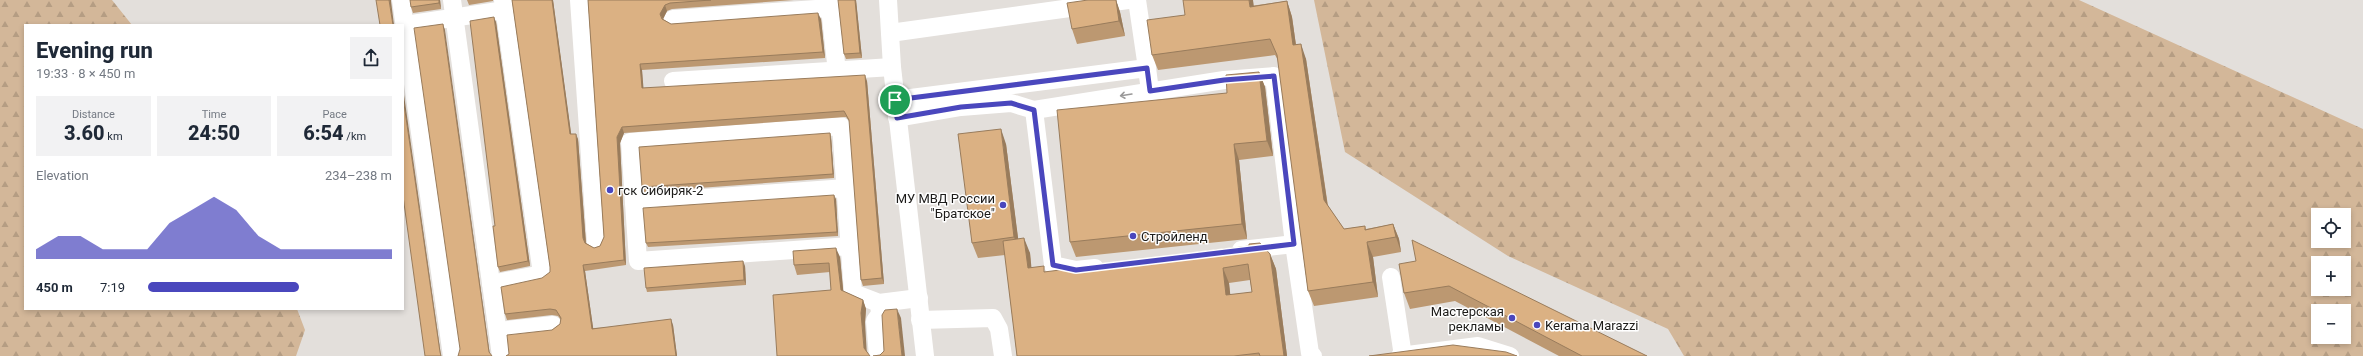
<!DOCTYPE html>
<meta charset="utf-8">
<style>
:root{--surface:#fff;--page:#f2f2f3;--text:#1f2937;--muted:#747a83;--accent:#4a47bd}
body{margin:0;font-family:Roboto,sans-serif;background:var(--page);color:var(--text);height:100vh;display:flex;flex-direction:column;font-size:15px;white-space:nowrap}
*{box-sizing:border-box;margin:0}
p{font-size:13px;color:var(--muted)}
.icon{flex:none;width:22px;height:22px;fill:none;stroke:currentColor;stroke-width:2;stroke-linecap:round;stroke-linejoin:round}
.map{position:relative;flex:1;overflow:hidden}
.panel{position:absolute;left:24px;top:24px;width:380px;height:286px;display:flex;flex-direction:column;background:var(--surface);border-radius:0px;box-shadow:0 2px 6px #0003}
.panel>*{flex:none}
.tools{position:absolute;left:2311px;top:208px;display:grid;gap:8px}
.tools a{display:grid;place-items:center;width:40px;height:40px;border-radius:0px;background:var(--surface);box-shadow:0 2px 6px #0003;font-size:20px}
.pin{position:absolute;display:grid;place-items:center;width:34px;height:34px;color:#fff;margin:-17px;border:2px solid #fff;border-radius:50%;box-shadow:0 1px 4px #0007}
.round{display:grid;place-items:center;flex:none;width:42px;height:42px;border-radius:0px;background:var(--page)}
.headline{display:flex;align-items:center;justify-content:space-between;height:68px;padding:0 12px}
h1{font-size:22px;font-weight:800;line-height:30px}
.metrics{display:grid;grid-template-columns:repeat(3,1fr);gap:6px;height:68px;padding:4px 12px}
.metrics div{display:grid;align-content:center;border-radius:0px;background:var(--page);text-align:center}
.metrics b{font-size:20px;font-weight:800}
.metrics small{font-size:11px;font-weight:400}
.metrics p{font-size:11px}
.chart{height:112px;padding:8px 12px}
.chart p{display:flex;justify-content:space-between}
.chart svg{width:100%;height:72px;margin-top:4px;fill:var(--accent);opacity:.7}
ul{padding:0 12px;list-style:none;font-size:13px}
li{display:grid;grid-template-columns:64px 48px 1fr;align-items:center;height:30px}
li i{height:10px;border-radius:5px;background:var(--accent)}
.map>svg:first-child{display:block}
.forest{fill:url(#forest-firs);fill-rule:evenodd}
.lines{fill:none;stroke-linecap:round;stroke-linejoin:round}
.minor{stroke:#fff;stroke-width:18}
.wall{fill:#bc9871;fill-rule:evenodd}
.shaded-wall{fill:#997c5c}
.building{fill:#dbb183;stroke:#997c5c;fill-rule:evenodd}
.oneway{stroke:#999898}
.route-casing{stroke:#fff;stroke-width:8}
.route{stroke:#4a47bd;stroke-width:5}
.poi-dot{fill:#4a47bd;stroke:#fff;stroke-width:1.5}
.labels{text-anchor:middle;stroke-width:3;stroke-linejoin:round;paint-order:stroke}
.poi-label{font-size:13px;fill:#1c1b19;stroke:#fff;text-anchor:start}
</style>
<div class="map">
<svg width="2363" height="356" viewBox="0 0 2363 356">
<defs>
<pattern id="forest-firs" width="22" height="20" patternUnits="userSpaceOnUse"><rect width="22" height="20" fill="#d3b799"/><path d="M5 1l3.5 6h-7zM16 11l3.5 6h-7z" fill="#b59d83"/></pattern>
</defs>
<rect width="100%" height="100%" fill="#e3dfdb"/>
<g class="forest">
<polygon points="0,0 112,0 132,25 25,25 25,309 297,309 305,330 296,356 0,356"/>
<path d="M1314,0h765l284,129v227h-679l-16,-27 -160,-73 -163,-104zM2318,215h26v26h-26zM2318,263h26v26h-26zM2318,311h26v26h-26z"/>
</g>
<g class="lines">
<g class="minor">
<polyline points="401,0 452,356"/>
<polyline points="452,0 501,356"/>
<polyline points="579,0 596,243"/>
<polyline points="829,0 837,72"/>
<polyline points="888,0 892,67 925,356"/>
<polyline points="1137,0 1147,68"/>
<polyline points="673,19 830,8"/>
<polyline points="405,25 505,10"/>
<polyline points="890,33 1128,0"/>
<polyline points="673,81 892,67"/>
<polyline points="895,100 1147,68 1150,91"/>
<polyline points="1034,110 1224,80 1274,76 1294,244 1310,353 1313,356"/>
<polyline points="897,118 961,107 1011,103 1034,110 1053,265 1076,270 1095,268"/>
<polyline points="846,188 634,203 638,261 850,246"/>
<polyline points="634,203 630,142 841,126 853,293 879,303 919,298"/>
<polyline points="1241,250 1294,244"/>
<polyline points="1391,277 1403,356"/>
<polyline points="491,284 542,274 503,0"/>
<polyline points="920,320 993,318 999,329 1003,356"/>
<polyline points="498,331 553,325"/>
<polyline points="878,356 875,321 880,314 879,303"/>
<polyline points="1400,356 1478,346 1510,356"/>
</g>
</g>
<g class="wall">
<polygon points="440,0 441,9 413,13 411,7"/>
<polygon points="467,0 493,0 493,1 469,5"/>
<polygon points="512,0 553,0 571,134 578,139 586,243 594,248 600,246 604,237 588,0 794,0 672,9 667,11 663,19 671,24 821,19 825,58 642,70 643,88 867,81 884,284 863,286 861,280 850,122 846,117 624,133 620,143 626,265 585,271 593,328 673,325 677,356 506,356 552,330 560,324 561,320 558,316 552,315 507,320 505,314 550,272 550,267"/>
<polygon points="856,0 862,58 846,59 844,54"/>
<polygon points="1088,0 1116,0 1120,12 1125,36 1077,44 1072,29"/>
<polygon points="1287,1 1292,17 1296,45 1306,59 1328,206 1344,229 1365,226 1366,229 1393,224 1399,239 1401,252 1373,257 1378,297 1314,306 1308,291 1278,60 1275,55 1158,70 1152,55 1185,15"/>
<polygon points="496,22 530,266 500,272 498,267 495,226"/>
<polygon points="1259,72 1265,87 1273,156 1239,160 1247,239 1076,257 1070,242 1227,93"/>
<polygon points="830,133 831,137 834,178 644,192 642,187"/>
<path d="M1006,144l12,95 12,14 1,14 15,5 224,-18 6,15 11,87h-270l-12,-101 -27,3 -6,-15zM1250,280l2,12 -22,3 -1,-12z"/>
<polygon points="836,199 838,236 648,247 646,243"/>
<polygon points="840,257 843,291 863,300 866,309 865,322 777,356 831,290 830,272 797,275 794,265"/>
<polygon points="1399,264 1647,356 1559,356 1455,301 1410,309 1404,293"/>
<polygon points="745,266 746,285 647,292 646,288"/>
</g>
<g class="shaded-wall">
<polygon points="389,0 391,0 391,1 394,25 393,25"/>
<polygon points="439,0 440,0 441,9 439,3"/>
<polygon points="552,0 553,0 572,140 570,134"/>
<polygon points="855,0 856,0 862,58 860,53"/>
<polygon points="1116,0 1120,12 1125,36 1119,21"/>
<polygon points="1249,0 1253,0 1256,22 1250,7"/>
<polygon points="1287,1 1292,17 1298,60 1293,45"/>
<polygon points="665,5 667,11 663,19 660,14"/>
<polygon points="818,13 821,19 825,58 823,52"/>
<polygon points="494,17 496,22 530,266 528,261"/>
<polygon points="443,24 445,30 490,356 489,352"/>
<polygon points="1301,44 1306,59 1329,215 1324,200"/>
<polygon points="640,64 642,70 644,94 642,88"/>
<polygon points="1259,72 1265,87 1273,156 1267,141"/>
<polygon points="865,75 867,81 884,284 882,278"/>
<polygon points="403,88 441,356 440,352 403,97"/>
<polygon points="622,127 624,133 620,143 626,265 624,260 617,137"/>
<polygon points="1001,129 1006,144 1020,253 1014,237"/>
<polygon points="830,133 831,137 834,178 833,174"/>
<polygon points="576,134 578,139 586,244 583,238"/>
<polygon points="1234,144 1239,160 1247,239 1242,224"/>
<polygon points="834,195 836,199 838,236 837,232"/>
<polygon points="1393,224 1399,239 1401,252 1396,237"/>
<polygon points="1024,238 1030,253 1033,283 1028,268"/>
<polygon points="1367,242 1373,257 1378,297 1373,282"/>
<polygon points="836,248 840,257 844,299 841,290"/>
<polygon points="1270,254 1276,269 1287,356 1284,356"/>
<polygon points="743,261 745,266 746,285 744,280"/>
<polygon points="583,265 585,271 594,334 592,329"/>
<polygon points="1223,268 1229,283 1232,310 1226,295"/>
<polygon points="863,300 866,309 865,322 867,356 864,348 861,313"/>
<polygon points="897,309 901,318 905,356 902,356"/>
<polygon points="671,319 673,325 677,356 676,356"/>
</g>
<g class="building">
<polygon points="376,0 389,0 393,25 380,25"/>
<polygon points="410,0 439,0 439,3 411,7"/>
<polygon points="512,0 552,0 570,134 576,134 583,238 585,243 594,248 600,246 604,237 588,0 711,0 670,3 665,5 660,14 662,19 671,24 818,13 823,52 640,64 642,88 865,75 882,278 861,280 849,120 844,111 622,127 617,137 624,260 583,265 592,329 671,319 676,356 506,356 509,354 507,335 552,330 560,324 561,318 556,310 550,309 505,314 501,287 542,278 550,272 550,267"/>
<polygon points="838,0 855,0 860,53 844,54"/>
<polygon points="1088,0 1116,0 1119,21 1072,29 1067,3"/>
<polygon points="1183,0 1249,0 1250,7 1287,1 1293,45 1301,44 1324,200 1344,229 1365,226 1365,230 1393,224 1396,237 1367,242 1373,282 1308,291 1277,55 1270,39 1152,55 1147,20 1185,15"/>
<polygon points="494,17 528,261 498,267 493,226 495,226 470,21"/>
<polygon points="443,24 489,352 492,356 458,356 460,349 414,28"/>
<polygon points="1259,72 1267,141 1234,144 1242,224 1070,242 1057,110 1227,93 1226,75"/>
<polygon points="403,97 440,352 441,356 425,356 403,196"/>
<polygon points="1001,129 1014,237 972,243 958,134"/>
<polygon points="830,133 833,174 642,187 639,147"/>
<polygon points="834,195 837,232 646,243 643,208"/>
<path d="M1024,238l4,30 16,-2v6l205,-26v-2l11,-1 10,11 14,102h-24l-1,-3 -25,3h-217l-14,-115zM1248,264l4,28 -26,3 -3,-27z"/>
<polygon points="1412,240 1647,356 1582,356 1449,286 1404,293 1399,264 1416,261"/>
<polygon points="836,248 841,290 863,300 861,313 864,348 870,356 777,356 773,295 831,290 829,263 794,265 793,251"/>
<polygon points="743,261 744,280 646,288 644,268"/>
<polygon points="897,309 902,356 873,356 880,355 884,351 882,315 885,310"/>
<polygon points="1453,345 1506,352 1517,356 1369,356"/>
</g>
<defs><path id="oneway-shaft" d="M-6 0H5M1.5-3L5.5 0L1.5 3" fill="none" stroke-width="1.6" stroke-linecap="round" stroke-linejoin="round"/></defs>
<use class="oneway" href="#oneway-shaft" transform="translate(1126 95) rotate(171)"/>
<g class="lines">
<defs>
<polygon id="route" points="1147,68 1150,91 1224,80 1274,76 1294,244 1076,270 1053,265 1034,110 1011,103 961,107 897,118 895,100"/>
</defs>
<use href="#route" class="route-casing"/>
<use href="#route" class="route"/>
</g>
<g class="poi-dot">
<circle cx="610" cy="190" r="4"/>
<circle cx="1003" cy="205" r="4"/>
<circle cx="1133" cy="236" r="4"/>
<circle cx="1512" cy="318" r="4"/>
<circle cx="1537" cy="325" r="4"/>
</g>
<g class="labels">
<g class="poi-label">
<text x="618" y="195">гск Сибиряк-2</text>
<text x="995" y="203" text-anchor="end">МУ МВД России<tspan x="995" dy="15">"Братское"</tspan></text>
<text x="1141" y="241">Стройленд</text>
<text x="1504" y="316" text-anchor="end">Мастерская<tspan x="1504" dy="15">рекламы</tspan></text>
<text x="1545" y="330">Kerama Marazzi</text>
</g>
</g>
</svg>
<div class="tools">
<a><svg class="icon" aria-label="locate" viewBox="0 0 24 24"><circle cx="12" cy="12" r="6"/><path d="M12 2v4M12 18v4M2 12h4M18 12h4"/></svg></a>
<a>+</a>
<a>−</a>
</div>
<div class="pin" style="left:895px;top:100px;background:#1e9e55"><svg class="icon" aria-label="arrive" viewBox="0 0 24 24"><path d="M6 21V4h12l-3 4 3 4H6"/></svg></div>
<section class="panel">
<div class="headline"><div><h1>Evening run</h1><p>19:33 · 8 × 450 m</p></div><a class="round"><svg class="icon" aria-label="share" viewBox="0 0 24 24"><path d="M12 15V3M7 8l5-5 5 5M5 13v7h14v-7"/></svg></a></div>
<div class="metrics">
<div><p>Distance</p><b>3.60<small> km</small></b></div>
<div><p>Time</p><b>24:50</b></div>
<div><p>Pace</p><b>6:54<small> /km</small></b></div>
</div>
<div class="chart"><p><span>Elevation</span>234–238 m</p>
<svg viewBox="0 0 160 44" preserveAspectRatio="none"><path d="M0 44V38L10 30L20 30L30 38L40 38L50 38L60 22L70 14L80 6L90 14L100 30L110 38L120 38L130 38L140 38L150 38L160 38V44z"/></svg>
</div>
<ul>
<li><b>450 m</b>7:19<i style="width:62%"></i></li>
</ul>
</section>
</div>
